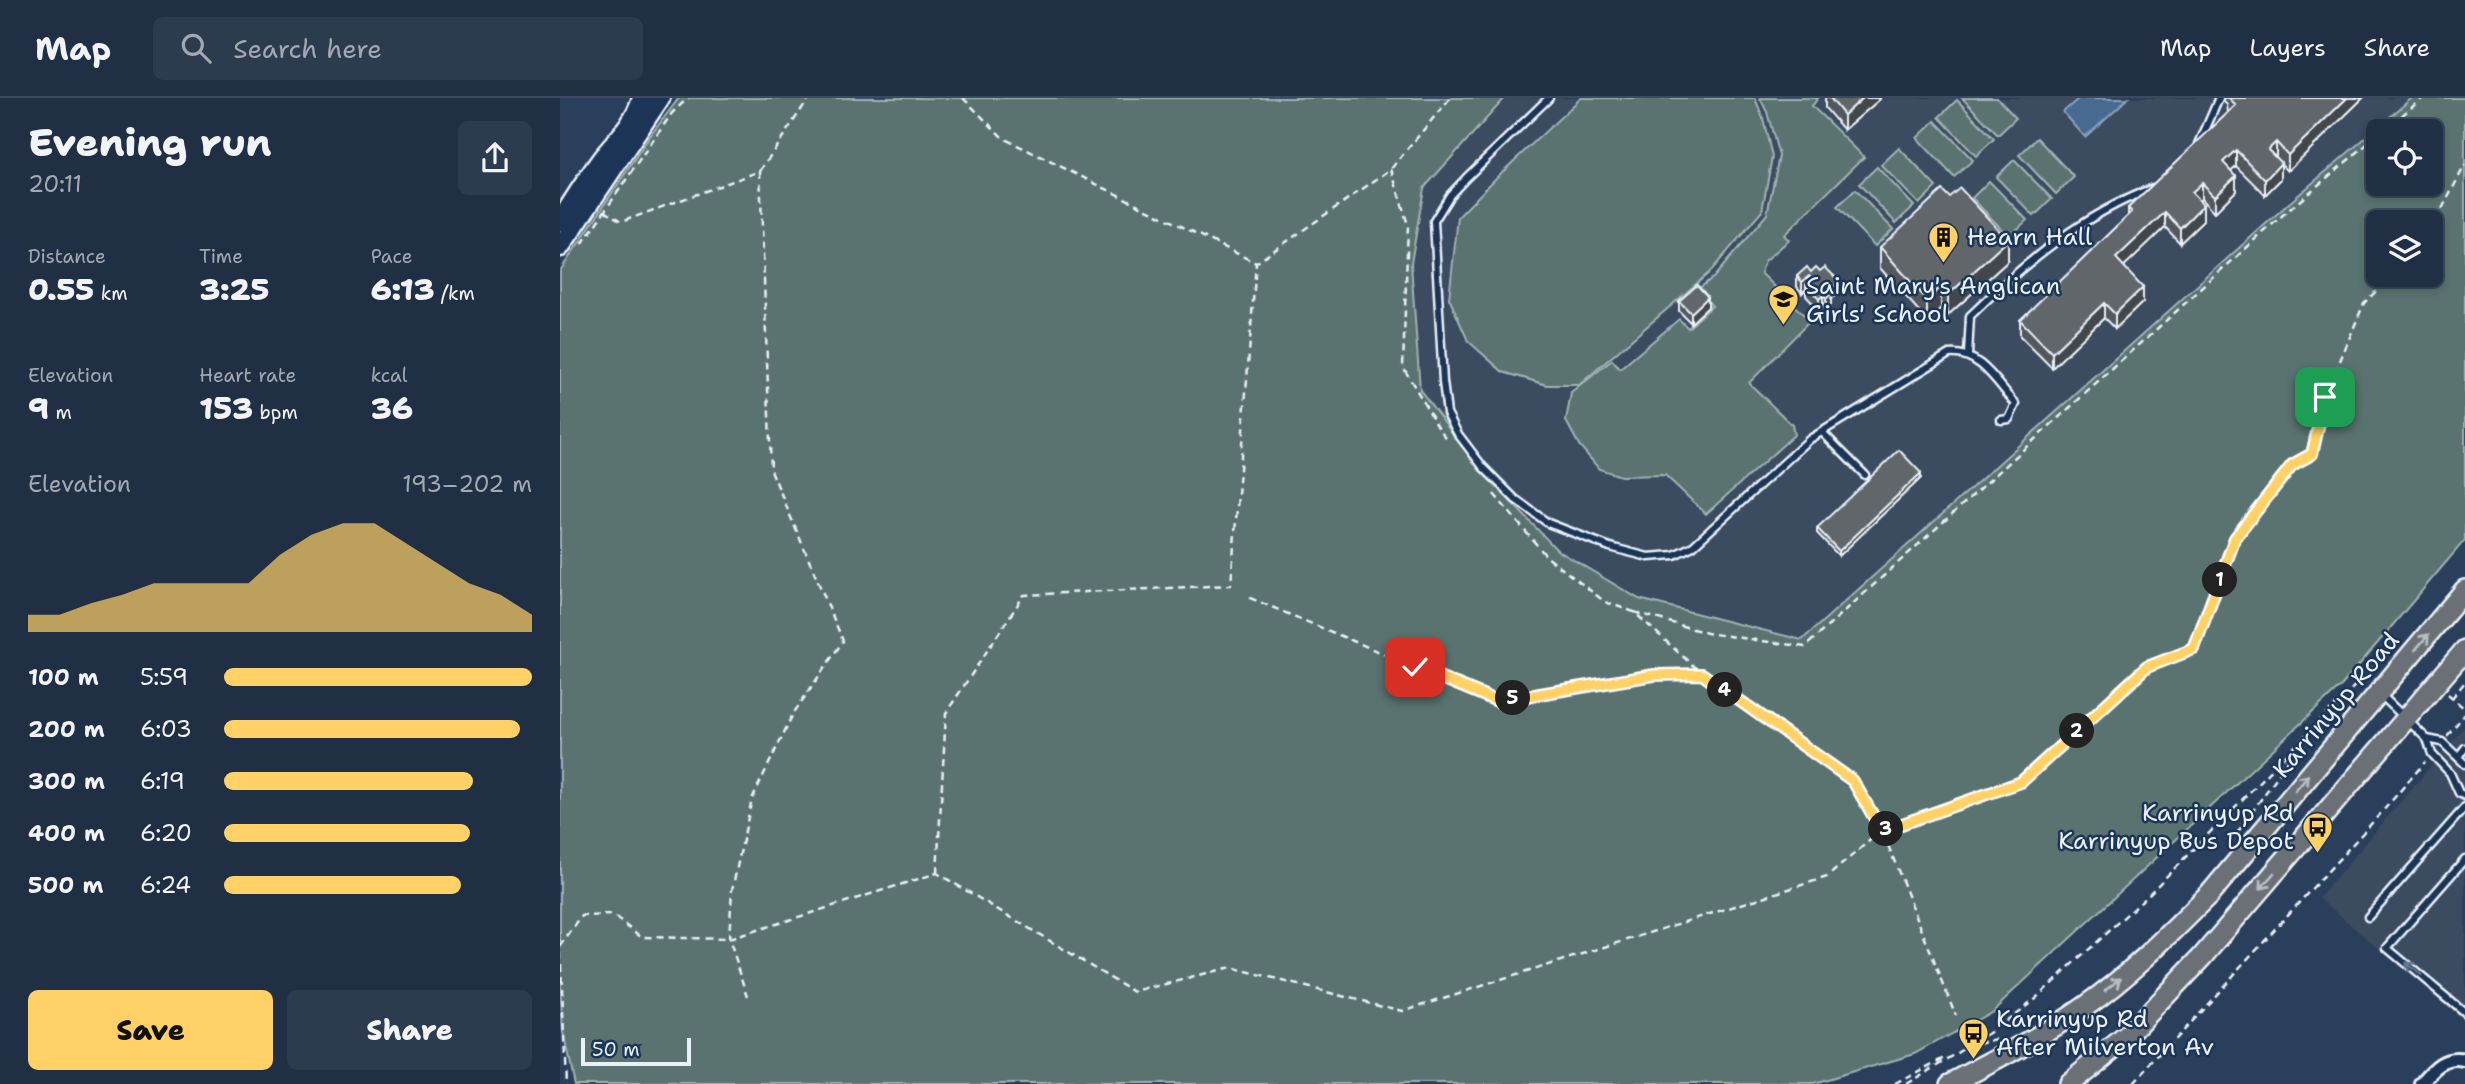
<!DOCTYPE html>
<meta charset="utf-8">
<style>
:root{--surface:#202f44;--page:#2d3b4f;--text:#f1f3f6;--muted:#a2a9b2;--line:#3d4a5d;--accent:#ffd166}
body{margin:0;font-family:"Shantell Sans",sans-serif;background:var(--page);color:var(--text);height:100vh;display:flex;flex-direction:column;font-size:26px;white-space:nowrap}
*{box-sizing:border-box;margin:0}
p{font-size:23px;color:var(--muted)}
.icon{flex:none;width:38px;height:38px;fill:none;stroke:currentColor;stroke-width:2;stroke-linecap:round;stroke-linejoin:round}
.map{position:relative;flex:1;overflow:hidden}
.side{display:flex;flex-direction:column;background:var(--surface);width:560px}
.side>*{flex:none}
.fabs{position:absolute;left:1806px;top:21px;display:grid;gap:14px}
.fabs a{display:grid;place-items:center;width:77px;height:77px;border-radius:10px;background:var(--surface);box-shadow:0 4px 10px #0003,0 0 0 2px var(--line);font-size:35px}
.scale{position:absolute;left:21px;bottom:18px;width:110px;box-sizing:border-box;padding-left:7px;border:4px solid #e8f1f8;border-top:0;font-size:19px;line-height:24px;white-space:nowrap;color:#e8f1f8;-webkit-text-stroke:5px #1d3557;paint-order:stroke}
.pin{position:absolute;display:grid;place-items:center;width:60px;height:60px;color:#fff;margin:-30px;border-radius:14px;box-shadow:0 4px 10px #0006}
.km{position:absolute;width:35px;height:35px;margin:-18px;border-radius:50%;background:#222;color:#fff;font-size:19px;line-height:35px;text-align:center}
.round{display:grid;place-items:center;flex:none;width:74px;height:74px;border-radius:10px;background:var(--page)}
.headline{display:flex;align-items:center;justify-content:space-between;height:119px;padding:0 28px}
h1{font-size:38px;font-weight:800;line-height:52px}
.figures{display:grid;grid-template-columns:repeat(3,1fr);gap:10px;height:119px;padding:7px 28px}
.figures div{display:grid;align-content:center}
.figures b{font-size:30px;font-weight:800}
.figures small{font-size:19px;font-weight:400}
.figures p{font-size:19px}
.chart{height:196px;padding:14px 28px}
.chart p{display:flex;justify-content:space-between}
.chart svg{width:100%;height:126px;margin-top:7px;fill:var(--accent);opacity:.7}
.primary-button{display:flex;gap:14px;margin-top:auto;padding:14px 28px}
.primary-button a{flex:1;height:80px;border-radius:10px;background:var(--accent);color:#111;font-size:28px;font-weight:800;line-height:80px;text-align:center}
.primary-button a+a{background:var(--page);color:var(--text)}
ul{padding:0 28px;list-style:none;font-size:23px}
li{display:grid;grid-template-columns:112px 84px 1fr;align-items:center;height:52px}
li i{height:18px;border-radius:9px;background:var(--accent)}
header{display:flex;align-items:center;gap:42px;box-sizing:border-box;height:98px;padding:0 35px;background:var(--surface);border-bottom:2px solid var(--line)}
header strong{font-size:33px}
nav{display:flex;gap:38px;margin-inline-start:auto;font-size:24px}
.search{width:490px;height:63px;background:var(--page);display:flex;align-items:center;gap:18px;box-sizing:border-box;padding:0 24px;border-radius:10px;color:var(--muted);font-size:26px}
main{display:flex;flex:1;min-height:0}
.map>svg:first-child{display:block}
.built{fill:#3a4b60}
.green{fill:#5a7370;stroke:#a1b2b4;stroke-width:2;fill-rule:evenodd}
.water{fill:#4a6b90;stroke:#89a1ba;stroke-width:2}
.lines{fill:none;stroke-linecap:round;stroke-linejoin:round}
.service-casing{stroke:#e8f1f8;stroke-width:11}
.minor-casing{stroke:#e8f1f8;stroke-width:18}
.secondary-casing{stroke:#e8f1f8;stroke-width:23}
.trunk-casing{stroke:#e8f1f8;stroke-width:24}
.path{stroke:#e8f1f8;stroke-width:2.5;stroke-dasharray:7 5;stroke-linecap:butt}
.service{stroke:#1d3557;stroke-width:6}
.minor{stroke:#1d3557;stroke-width:12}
.secondary{stroke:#1d3557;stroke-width:18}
.trunk{stroke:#6a7074;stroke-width:19}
.wall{fill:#53585c;stroke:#e8f1f8;stroke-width:2}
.shaded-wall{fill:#43474b;stroke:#e8f1f8;stroke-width:2}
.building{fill:#60666b;stroke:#e8f1f8;stroke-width:2}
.oneway{stroke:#b6bdc3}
.oneway2{stroke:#64778f}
.route-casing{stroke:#fff;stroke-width:14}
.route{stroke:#ffd166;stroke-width:9}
.labels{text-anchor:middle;stroke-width:5;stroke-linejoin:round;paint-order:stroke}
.poi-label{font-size:24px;fill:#e8f1f8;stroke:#1d3557;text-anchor:start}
.street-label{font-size:24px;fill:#e8f1f8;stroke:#1d3557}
</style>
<header>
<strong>Map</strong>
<div class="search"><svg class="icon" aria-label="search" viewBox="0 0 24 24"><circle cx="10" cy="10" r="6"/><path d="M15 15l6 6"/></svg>Search here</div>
<nav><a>Map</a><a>Layers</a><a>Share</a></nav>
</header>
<main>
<section class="side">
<div class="headline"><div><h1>Evening run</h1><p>20:11</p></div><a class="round"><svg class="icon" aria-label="share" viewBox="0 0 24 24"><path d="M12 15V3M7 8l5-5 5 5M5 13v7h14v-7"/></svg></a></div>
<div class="figures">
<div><p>Distance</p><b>0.55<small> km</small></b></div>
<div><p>Time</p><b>3:25</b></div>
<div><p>Pace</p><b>6:13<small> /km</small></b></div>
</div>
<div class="figures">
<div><p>Elevation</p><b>9<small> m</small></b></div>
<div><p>Heart rate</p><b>153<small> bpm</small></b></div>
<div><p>kcal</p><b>36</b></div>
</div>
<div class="chart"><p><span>Elevation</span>193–202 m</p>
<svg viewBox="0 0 160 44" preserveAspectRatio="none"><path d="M0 44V38L10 38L20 34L30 31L40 27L50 27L60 27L70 27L80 17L90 10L100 6L110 6L120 13L130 20L140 27L150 31L160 38V44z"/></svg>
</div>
<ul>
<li><b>100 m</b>5:59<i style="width:100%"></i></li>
<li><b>200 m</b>6:03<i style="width:96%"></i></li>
<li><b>300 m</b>6:19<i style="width:81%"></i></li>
<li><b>400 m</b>6:20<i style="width:80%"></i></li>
<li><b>500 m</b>6:24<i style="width:77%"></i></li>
</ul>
<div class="primary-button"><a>Save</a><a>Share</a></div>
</section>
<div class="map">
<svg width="1905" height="986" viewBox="0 0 1905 986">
<rect width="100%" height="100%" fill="#2a3f5b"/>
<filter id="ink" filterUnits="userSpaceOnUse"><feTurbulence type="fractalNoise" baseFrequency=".0143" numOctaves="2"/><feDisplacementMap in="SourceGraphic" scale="14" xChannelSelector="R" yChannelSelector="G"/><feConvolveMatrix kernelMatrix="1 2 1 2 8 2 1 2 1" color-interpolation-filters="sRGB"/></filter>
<g filter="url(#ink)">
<g class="built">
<polygon points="945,0 1852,0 1728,106 1242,542 1079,501 997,452 920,371 860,292 851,165 864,90"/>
<polygon points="1905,628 1905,924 1759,800"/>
</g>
<g class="green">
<path d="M119,0h826l-81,90 -13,75 9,127 60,79 77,81 82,49 163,41 486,-436 124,-106h53v442l-123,145 -350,326 -77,43 -102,30h-1239l-11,-52 -3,-49v-712l90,-135zM1818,33h53v53h-53zM1818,124h53v53h-53z"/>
<polygon points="1021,0 1195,0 1203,20 1212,59 1202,113 1150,174 1019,287 987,287 943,274 908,243 889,200 898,119 936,80"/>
<polygon points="1200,0 1258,0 1252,8 1304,59 1224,137 1229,142 1205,163 1201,175 1250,223 1189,285 1232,327 1234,337 1146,416 1105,377 1061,378 1039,371 1019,347 1006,323 1011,295 1052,262 1060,271 1119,221 1128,230 1152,208 1138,191 1154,179 1207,116 1219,58 1207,14"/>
<polygon points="1402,0 1437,0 1456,20 1438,37"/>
<polygon points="1397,2 1434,41 1416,58 1379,19"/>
<polygon points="1375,23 1413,62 1394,79 1357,40"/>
<polygon points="1477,40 1514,79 1496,96 1459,57"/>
<polygon points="1339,50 1376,89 1359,106 1321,67"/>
<polygon points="1454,62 1492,101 1474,118 1436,79"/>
<polygon points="1317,69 1354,108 1336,125 1299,86"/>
<polygon points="1429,83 1467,122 1449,139 1412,100"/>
<polygon points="1295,92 1333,131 1315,148 1277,109"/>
</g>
<polygon class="water" points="1519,0 1568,0 1525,39 1503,14"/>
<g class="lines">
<defs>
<g id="service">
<path d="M989,0l-82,79 -17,18 -16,26 9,161 4,31 11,21 25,33 32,32 33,24 62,24 38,10 26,-2 19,-9 117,-107 139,-85c31,-3 48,29 67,50l-7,15 -8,1"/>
<polyline points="1639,46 1659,0"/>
<path d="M1408,257l2,-39c53,-52 113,-102 183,-128"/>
<polyline points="1262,334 1305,377"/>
<polyline points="1820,596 1867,641 1872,656 1890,675 1899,695 1905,698"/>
<polyline points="1867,641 1882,644 1905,666"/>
<polyline points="1898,659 1905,650"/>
<polyline points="1905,761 1827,850 1905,915"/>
<polyline points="1808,819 1905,709"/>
</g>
<path id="minor" d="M1862,986c12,-14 23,-28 43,-23"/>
<g id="secondary">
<path d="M0,123c14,-21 28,-44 43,-64 15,-18 33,-35 39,-59"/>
<polyline points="0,149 100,0"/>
</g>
<g id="trunk">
<path d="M1390,986c46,-24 93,-48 135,-78 46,-32 85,-72 124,-111l256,-305"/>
<polyline points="1508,986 1566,939 1642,859 1905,552"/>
</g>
</defs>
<use href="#service" class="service-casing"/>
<use href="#minor" class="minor-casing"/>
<use href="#secondary" class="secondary-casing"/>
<use href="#trunk" class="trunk-casing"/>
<g class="path">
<polyline points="403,0 443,40 696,165 831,71 890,0"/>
<polyline points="1823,33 1863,0"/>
<polyline points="831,71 848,127 843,269 880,332 889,343"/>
<polyline points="200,73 249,0"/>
<polyline points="44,113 61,124 200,73 211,372 283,543 233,616 192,701 172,792 169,841 188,898"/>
<polyline points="1871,132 1905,67"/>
<polyline points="22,146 112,15 128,0"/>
<polyline points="934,396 987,459 1045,504 1074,514 1141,575"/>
<polyline points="690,500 937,603 1094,577 1142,576 1293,683 1322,732 1461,684 1587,569 1634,551 1675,440 1732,367 1752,356 1765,299 1804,205 1833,177"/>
<polyline points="1074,514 1147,535 1245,549 1725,115 1818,37"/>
<polyline points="1888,596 1905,611"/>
<polyline points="1892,600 1905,584"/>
<polyline points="1887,638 1905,616"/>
<polyline points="1677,735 1740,646"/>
<polyline points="377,775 386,615 464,497 671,487 696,165"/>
<polyline points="0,842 6,986"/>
<polyline points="0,849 22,818 53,817 82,839 169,841 377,775 575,894 670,870 842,913 1267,779 1322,732 1396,918"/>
<polyline points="1416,945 1475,900 1590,795 1839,543"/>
<polyline points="1335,986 1385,960"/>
<polyline points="1346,986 1411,947 1437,941"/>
<polyline points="1573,986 1822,714 1865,664"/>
</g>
<use href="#service" class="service"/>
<use href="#minor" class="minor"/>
<use href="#secondary" class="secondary"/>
<use href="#trunk" class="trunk"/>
</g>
<g class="wall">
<polygon points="1265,0 1320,0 1320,1 1284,32 1265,10"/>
<polygon points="1663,0 1803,0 1728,73 1721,66 1721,81 1705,97 1676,68 1671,72 1676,93 1655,114 1642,100 1640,102 1644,122 1620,145 1605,129 1564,168 1583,204 1555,231 1544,220 1492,270 1460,238 1460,222 1568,118 1568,110 1668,15 1667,6 1663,2"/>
<polygon points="1320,149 1448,163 1388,217 1381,210 1367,222 1320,170"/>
<polygon points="1251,174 1279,194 1271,201 1271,207 1266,211 1263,208 1259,212 1246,198 1246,191 1242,195 1237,189 1237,178"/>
<polygon points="1119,203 1148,209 1131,225 1119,213"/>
<polygon points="1361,380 1279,458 1257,435 1257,430"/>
</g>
<g class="shaded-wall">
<polygon points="1303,0 1320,0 1320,1 1284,32 1284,17"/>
<polygon points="1787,0 1803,0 1728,73 1728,57"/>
<polygon points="1716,44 1716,60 1708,52"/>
<polygon points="1676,52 1676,68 1663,80 1663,64"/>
<polygon points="1721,65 1721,81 1705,97 1705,82"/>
<polygon points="1676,78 1676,93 1655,114 1655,98"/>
<polygon points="1642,85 1642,100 1632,110 1632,94"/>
<polygon points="1644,106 1644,122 1620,145 1620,130"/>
<polygon points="1605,114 1605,129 1556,176 1556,160"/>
<polygon points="1448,142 1448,163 1388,217 1388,197"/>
<polygon points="1249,178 1249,188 1246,187 1246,191 1242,195 1242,184"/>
<polygon points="1279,183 1279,194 1271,201 1271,207 1266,211 1266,201 1268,193"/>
<polygon points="1381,189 1381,210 1367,222 1367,202"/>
<polygon points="1583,189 1583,204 1555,231 1555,216"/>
<polygon points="1263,197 1263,208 1259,212 1259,201"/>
<polygon points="1148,199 1148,209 1131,225 1131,215"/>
<polygon points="1544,205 1544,220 1492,270 1492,255"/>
<polygon points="1361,375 1361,380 1279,458 1279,453"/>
</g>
<g class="building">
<polygon points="1270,0 1303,0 1284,17"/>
<polygon points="1669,0 1787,0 1728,57 1716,44 1708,52 1721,65 1705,82 1676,52 1663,64 1676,78 1655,98 1642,85 1632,94 1644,106 1620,130 1605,114 1556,160 1583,189 1555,216 1544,205 1492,255 1460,222 1572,114 1568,110 1676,7"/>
<polygon points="1400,90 1448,142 1388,197 1381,189 1367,202 1320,149 1382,92 1389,99"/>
<polygon points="1247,169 1251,174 1256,169 1260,173 1265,169 1279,183 1268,193 1271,196 1266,201 1263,197 1259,201 1246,187 1252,181 1249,178 1242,184 1237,178"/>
<polygon points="1137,187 1148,199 1131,215 1119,203"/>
<polygon points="1339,352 1361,375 1279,453 1257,430"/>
</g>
<defs><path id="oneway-shaft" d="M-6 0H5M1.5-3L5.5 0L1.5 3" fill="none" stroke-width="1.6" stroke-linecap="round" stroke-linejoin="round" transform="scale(1.75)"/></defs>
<g class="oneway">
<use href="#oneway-shaft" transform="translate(1862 544) rotate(-50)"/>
<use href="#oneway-shaft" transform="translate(1742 685) rotate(-50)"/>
<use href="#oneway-shaft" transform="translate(1707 783) rotate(131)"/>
<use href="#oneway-shaft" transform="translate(1553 886) rotate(-39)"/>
</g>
<use class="oneway2" href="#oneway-shaft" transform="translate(1853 871) rotate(-140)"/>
</g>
<g class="lines" filter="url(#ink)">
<defs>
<polyline id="route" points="855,569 937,603 1094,577 1142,576 1293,683 1322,733 1461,684 1587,569 1634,551 1675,440 1732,367 1752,356 1765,299"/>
</defs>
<use href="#route" class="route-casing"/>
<use href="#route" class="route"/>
</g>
<defs>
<symbol id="building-pin" viewBox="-11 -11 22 30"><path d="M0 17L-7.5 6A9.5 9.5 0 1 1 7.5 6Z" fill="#ffd166" stroke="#1d3557"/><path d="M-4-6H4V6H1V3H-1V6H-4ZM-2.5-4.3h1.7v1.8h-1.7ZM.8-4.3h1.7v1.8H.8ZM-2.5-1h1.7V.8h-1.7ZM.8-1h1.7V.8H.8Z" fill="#111"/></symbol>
<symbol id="school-pin" viewBox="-11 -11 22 30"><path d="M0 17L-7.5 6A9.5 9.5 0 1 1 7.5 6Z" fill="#ffd166" stroke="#1d3557"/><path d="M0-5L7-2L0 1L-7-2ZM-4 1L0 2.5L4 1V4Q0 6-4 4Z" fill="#111"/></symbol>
<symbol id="bus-pin" viewBox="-11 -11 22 30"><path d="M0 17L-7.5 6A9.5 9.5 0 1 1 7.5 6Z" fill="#ffd166" stroke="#1d3557"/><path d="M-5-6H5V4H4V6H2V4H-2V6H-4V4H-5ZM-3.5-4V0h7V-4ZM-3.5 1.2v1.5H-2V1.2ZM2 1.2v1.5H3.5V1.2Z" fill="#111"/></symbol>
</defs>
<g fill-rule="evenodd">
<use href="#building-pin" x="1366" y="122" width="35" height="47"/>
<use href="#school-pin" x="1206" y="184" width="35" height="47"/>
<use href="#bus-pin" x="1740" y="712" width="35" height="47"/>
<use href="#bus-pin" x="1396" y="918" width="35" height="47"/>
</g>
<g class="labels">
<g class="poi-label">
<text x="1407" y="147">Hearn Hall</text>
<text x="1246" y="196">Saint Mary's Anglican<tspan x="1246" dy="28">Girls' School</tspan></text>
<text x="1734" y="723" text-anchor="end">Karrinyup Rd<tspan x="1734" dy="28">Karrinyup Bus Depot</tspan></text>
<text x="1436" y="929">Karrinyup Rd<tspan x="1436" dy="28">After Milverton Av</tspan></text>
</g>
<g class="street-label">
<text transform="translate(1776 607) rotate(-50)" y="8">Karrinyup Road</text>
</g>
</g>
</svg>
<div class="fabs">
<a><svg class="icon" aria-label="locate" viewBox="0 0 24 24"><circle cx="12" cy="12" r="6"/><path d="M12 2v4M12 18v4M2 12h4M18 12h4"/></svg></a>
<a><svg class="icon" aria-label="layers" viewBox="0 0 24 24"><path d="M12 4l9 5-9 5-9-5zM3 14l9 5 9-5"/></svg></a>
</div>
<div class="scale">50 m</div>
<div class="pin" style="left:1765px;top:299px;background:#1e9e55"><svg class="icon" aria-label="arrive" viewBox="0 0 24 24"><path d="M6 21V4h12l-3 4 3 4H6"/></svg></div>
<div class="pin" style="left:855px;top:569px;background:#d93025"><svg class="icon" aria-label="check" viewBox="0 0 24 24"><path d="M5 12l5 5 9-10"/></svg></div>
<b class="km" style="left:1660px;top:482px">1</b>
<b class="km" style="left:1517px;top:633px">2</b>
<b class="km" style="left:1326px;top:731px">3</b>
<b class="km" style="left:1165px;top:592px">4</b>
<b class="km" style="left:953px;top:600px">5</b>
</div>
</main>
